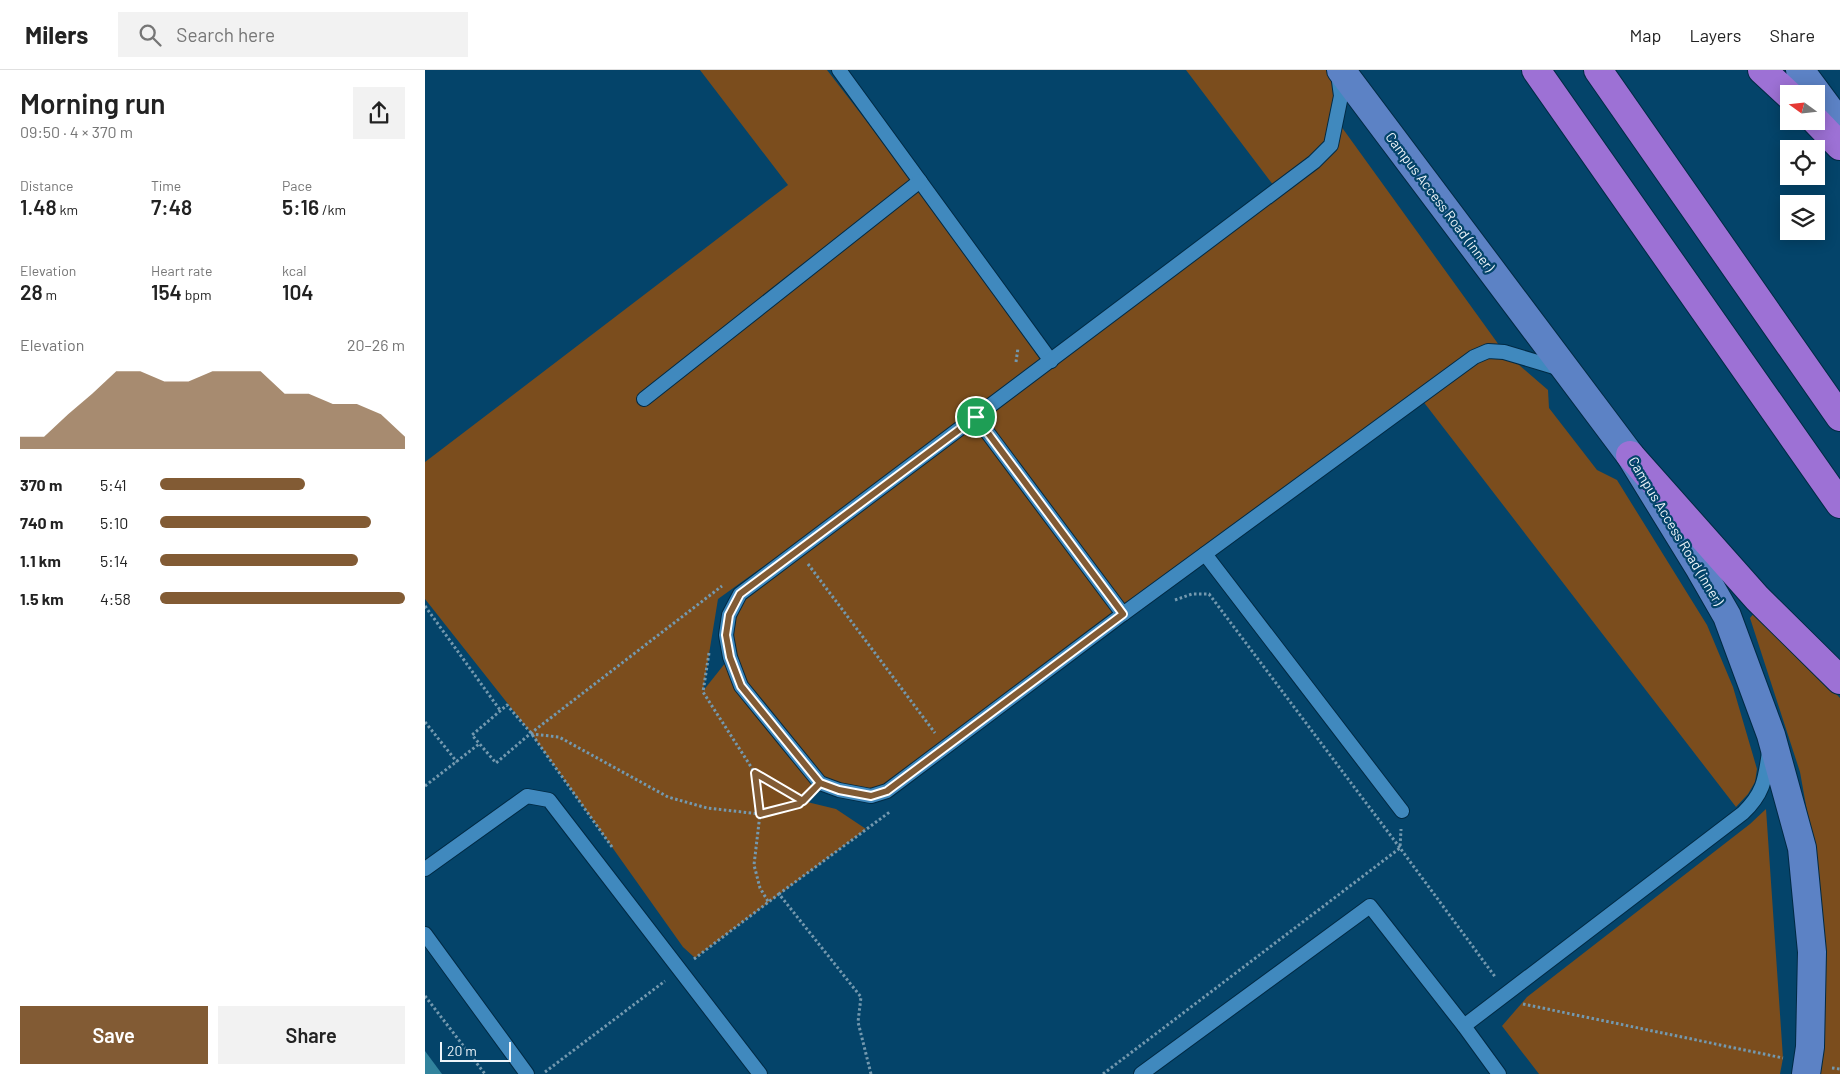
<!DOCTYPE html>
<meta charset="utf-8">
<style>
:root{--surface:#fff;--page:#f2f2f2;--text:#222;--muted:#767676;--line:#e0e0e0;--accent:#825b34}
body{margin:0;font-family:Barlow,sans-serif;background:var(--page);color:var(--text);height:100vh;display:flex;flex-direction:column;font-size:19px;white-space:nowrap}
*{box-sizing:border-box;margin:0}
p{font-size:16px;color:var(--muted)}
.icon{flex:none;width:28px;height:28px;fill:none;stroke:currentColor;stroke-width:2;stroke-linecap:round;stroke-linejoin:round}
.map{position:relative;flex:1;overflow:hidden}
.sheet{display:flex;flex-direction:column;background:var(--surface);width:425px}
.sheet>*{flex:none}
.needle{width:32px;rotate:285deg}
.buttons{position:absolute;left:1355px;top:15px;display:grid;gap:10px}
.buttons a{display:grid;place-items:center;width:45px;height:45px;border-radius:0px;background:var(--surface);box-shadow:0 2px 12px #0003;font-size:25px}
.scale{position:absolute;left:15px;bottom:12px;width:71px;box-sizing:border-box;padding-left:5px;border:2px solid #edf4f9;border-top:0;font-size:14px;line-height:18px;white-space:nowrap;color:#edf4f9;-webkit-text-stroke:4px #04446a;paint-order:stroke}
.pin{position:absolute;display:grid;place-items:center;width:42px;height:42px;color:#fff;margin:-21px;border:2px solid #fff;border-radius:50%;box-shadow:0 1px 5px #0007}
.round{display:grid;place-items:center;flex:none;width:52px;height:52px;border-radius:0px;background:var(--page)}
.headline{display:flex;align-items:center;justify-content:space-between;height:85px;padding:0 20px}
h1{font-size:28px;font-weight:600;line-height:38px}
.metrics{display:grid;grid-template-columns:repeat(3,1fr);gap:8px;height:85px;padding:5px 20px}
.metrics div{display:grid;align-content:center}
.metrics b{font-size:21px;font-weight:600}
.metrics small{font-size:14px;font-weight:400}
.metrics p{font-size:14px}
.chart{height:140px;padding:10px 20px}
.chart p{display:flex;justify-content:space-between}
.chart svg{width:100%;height:90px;margin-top:5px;fill:var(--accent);opacity:.7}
.cta{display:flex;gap:10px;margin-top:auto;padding:10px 20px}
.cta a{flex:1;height:58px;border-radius:0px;background:var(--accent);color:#fff;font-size:20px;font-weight:600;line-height:58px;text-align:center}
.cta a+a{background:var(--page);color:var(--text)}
ul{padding:0 20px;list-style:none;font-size:16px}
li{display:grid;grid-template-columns:80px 60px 1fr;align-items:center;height:38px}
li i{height:12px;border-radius:6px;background:var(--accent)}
header{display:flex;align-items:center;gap:30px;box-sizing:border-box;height:70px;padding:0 25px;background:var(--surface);border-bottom:1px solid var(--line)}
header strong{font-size:24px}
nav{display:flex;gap:28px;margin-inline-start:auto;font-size:18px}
.search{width:350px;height:45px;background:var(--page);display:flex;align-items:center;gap:12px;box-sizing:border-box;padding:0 18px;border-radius:0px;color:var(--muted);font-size:19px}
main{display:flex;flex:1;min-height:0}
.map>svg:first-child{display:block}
.green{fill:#7b4d1d;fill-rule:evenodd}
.building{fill:#31839d}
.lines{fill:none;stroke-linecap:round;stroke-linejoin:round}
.lane-casing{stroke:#002a44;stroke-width:16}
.secondary-casing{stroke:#002a44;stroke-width:30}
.highway-casing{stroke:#002a44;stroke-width:30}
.path{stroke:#7499af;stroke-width:3;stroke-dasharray:2.5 2.5;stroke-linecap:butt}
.lane{stroke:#4089be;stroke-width:14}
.secondary{stroke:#5c82c5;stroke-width:28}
.highway{stroke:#9d71d5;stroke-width:28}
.route-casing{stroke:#fff;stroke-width:10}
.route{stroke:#825b34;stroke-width:6}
.labels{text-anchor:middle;stroke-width:4.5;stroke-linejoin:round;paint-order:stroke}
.street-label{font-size:14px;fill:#edf4f9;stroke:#04446a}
</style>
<header>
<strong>Milers</strong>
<div class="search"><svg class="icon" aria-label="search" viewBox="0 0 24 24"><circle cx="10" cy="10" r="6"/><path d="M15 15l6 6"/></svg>Search here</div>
<nav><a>Map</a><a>Layers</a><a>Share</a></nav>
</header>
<main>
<section class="sheet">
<div class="headline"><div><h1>Morning run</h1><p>09:50 · 4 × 370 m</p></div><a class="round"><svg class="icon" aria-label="share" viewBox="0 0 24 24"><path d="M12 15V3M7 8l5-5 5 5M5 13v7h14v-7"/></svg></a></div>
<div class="metrics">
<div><p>Distance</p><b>1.48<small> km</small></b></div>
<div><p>Time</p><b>7:48</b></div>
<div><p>Pace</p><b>5:16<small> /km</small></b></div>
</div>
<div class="metrics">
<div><p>Elevation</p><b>28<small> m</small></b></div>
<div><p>Heart rate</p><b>154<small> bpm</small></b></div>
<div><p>kcal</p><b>104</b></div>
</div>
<div class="chart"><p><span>Elevation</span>20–26 m</p>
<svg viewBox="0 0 160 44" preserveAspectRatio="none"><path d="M0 44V38L10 38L20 27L30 17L40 6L50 6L60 11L70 11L80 6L90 6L100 6L110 17L120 17L130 22L140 22L150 27L160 38V44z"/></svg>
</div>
<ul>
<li><b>370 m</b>5:41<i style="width:59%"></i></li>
<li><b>740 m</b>5:10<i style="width:86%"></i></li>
<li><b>1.1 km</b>5:14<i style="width:81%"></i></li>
<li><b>1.5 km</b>4:58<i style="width:100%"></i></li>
</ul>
<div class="cta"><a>Save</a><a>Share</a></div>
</section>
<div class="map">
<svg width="1415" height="1004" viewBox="0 0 1415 1004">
<rect width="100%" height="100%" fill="#04446a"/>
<g class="green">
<path d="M275,0h127l224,290 226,-170 -91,-120h151l1,52 166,230 44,38 1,18 48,62 20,10 90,145 26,62 24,82 -2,13 -7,12 -12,13 -317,-411 -532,395 -67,-8 -17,18 33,8 30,20 -171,129 -12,-11 -152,-214 -106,-134v-137l363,-277zM598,310l-283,214 -14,41 4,22 -27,34 15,-92z"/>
<polygon points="1330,542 1415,628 1415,1004 1383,1004 1392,797 1375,702 1325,548"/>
<polygon points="1341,739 1358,988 1355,1004 1114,1004 1077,956 1102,927 1325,754"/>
</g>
<polygon class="building" points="0,981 17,1004 0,1004"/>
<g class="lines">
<defs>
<g id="lane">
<polyline points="414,0 626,291"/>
<polyline points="219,329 495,111"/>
<polyline points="551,347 698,544 1049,287 1063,281 1079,282 1136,299"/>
<polyline points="780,484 977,741"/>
<polyline points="698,544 462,721 446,726 414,720 395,713 316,616 305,587 301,565 304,545 315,524 889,92 906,75 916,26 913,4"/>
<polyline points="0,799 102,726 124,730 335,1004"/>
<polyline points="0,864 102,1004"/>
<polyline points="716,1004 945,836 1039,956"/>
<path d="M1074,1004l-35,-48 279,-213c21,-20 22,-34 26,-61"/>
</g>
<g id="secondary">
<polyline points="916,0 1205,385 1275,499 1302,546 1346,665 1377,778 1387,882 1385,977 1381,1004"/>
<polyline points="1375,0 1415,54"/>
</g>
<g id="highway">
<polyline points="1111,0 1415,434"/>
<polyline points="1173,0 1415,347"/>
<polyline points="1337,0 1364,25"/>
<polyline points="1391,51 1415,76"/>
<polyline points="1205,385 1332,528 1415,610"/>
</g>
</defs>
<use href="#lane" class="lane-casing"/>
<use href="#secondary" class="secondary-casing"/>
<use href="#highway" class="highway-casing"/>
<g class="path">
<polyline points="591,292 593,278"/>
<polyline points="383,494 510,663"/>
<polyline points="750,530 767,524 784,524 975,778 976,759"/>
<polyline points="0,536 75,640"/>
<polyline points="284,583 278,622 330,703 335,744 329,795 335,818 344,833"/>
<polyline points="0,652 32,692"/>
<polyline points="106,664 134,667 243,727 282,738 335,744 374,734 382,726"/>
<polyline points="330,704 377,731"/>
<polyline points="0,716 54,674"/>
<polyline points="187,777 106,663 82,635 47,665 71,693 106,663 297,516"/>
<polyline points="269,889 354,824"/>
<polyline points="0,926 60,1004"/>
<polyline points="1098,934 1358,988"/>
<polyline points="1407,998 1415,999"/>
<polyline points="120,1002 240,911"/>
<polyline points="446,1004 433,952 436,927 354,824 466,741"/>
<polyline points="678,1004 975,778 1071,908"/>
</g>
<use href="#lane" class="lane"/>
<use href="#secondary" class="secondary"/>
<use href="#highway" class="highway"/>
</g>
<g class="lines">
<defs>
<polyline id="route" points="551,347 315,524 304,545 301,565 305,587 316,616 395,713 378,731 330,703 335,744 374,734 395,713 414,720 446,726 462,721 698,544 551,347"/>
</defs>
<use href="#route" class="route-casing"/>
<use href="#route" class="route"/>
</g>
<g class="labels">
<g class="street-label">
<text transform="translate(1015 132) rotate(53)" y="5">Campus Access Road (inner)</text>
<text transform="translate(1251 461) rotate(59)" y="5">Campus Access Road (inner)</text>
</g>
</g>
</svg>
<div class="buttons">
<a><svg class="needle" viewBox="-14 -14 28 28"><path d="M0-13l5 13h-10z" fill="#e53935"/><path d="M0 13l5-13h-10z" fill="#767676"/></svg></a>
<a><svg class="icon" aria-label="locate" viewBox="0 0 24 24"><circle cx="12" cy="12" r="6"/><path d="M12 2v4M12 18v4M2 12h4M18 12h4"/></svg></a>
<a><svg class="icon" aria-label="layers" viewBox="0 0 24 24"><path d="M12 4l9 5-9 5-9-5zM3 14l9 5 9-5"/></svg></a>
</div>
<div class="scale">20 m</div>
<div class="pin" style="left:551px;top:347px;background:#1e9e55"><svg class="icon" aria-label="arrive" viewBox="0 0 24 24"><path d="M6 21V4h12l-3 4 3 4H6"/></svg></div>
</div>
</main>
